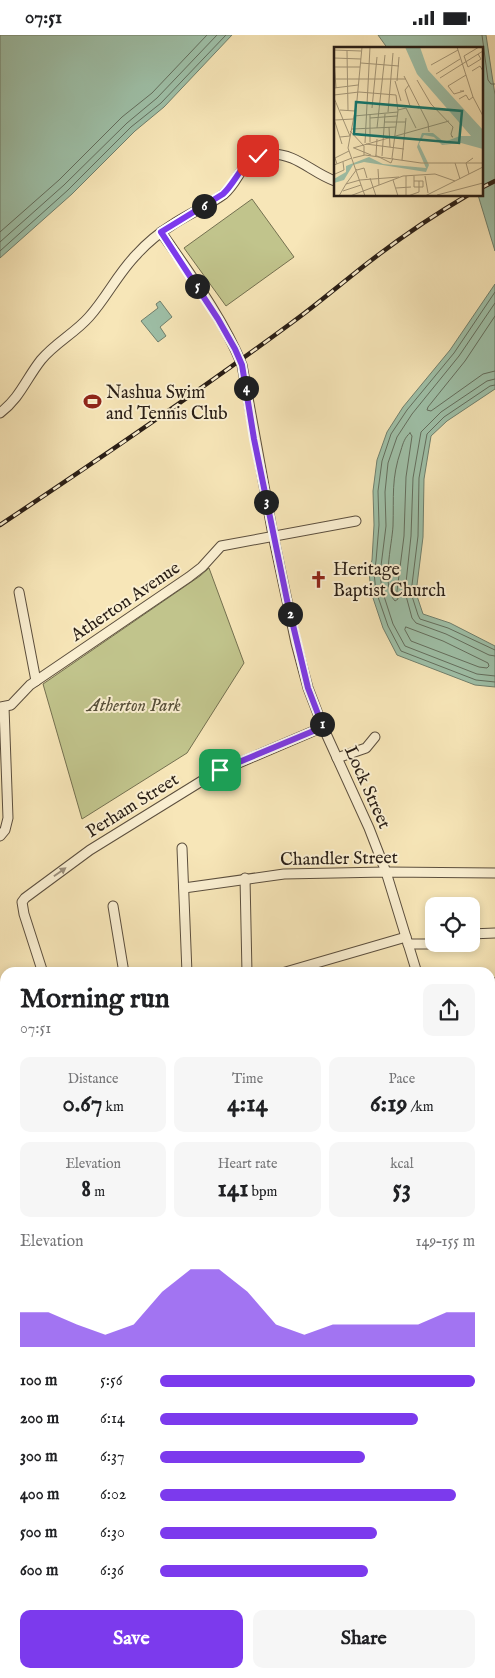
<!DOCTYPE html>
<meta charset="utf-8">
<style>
:root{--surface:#fff;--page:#f6f6f6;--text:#202124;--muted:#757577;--accent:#7c3aed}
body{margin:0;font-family:"IM FELL English",serif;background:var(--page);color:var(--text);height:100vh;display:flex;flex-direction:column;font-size:19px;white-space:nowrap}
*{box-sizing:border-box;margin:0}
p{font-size:16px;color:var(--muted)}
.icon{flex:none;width:28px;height:28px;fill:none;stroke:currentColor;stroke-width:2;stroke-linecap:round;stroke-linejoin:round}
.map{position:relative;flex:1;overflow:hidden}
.side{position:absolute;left:0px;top:932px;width:495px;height:711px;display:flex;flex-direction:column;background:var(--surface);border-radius:15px 15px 0 0;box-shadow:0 2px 8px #0003}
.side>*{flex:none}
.buttons{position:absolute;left:425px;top:862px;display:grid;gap:10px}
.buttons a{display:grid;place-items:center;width:55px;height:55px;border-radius:10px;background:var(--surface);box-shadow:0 2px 8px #0003;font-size:25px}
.pin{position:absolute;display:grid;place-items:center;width:42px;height:42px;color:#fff;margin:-21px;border-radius:10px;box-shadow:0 2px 8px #0006}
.km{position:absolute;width:25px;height:25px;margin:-12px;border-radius:50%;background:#222;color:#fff;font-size:14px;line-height:25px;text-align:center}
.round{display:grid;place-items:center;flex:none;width:52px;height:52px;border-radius:10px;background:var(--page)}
.summary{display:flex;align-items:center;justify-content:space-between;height:85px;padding:0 20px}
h1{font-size:28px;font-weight:800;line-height:38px}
.figures{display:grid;grid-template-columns:repeat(3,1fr);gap:8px;height:85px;padding:5px 20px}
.figures div{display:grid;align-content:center;border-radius:10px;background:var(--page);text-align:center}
.figures b{font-size:25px;font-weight:800}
.figures small{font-size:14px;font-weight:400}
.figures p{font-size:14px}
.chart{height:140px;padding:10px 20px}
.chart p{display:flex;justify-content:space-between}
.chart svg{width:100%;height:90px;margin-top:5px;fill:var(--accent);opacity:.7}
.action{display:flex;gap:10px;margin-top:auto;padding:10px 20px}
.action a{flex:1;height:58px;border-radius:10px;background:var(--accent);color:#fff;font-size:20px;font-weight:800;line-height:58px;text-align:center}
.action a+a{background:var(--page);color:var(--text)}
ul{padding:0 20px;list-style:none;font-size:16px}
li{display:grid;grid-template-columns:80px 60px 1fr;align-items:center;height:38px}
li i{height:12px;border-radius:6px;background:var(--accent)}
.status{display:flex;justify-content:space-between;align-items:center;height:35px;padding:0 25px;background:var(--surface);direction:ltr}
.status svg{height:14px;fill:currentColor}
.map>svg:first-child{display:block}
.green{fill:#c1c48c;stroke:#747050}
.water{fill:#9ec0a8;stroke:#6f7f6d}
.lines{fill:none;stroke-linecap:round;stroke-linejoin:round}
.shore{stroke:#636e5e;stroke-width:1}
.minor-casing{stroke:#5c4f3e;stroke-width:11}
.secondary-casing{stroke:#281d15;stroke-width:15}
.minor{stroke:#faefd1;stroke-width:9}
.secondary{stroke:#faefd1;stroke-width:12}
.rail-casing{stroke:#281d15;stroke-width:4.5}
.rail{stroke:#faefd1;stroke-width:2.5;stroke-dasharray:8;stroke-linecap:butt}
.oneway{fill:#9c907c}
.route-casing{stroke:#fff;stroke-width:10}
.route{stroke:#7c3aed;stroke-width:6}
.labels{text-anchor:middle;stroke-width:4;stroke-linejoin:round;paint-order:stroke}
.poi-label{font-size:18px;fill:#281d15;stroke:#faefd1;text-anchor:start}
.street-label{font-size:18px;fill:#281d15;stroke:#faefd1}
.park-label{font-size:18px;font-style:italic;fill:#564f39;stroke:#faefd1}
.inset-road{fill:none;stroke:#a49677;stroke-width:1}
.view{fill:#0f766e;fill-opacity:0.15;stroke:#0f766e;stroke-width:2.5}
.inset-edge{fill:none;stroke:#281d15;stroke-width:2.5}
</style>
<div class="status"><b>07:51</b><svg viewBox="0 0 49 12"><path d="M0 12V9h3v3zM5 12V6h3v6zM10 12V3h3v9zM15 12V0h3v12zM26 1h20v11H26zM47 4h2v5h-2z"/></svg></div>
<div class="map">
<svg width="495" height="1643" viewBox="0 0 495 1643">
<rect width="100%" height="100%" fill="#f7e6b8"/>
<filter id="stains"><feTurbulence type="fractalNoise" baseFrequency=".004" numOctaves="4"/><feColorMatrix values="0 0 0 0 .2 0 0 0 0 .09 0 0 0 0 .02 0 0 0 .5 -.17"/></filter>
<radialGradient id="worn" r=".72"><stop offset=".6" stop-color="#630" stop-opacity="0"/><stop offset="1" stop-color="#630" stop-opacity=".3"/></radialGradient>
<g class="green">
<polygon points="252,164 294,222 226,271 184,213"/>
<polygon points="209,533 244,628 187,718 82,784 43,649 200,541"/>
</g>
<g class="water">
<polygon points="0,0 232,0 164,72 135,96 72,159 0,223"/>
<polygon points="378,0 486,0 495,60 495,216 478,160 481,160 481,14 388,14"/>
<polygon points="495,249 495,354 447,386 431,401 424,444 423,502 416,558 423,579 450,588 495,611 495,652 475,650 397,620 383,593 371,557 369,537 372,525 374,490 373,456 377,425 387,397 403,372 450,315"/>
<polygon points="160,266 172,282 160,292 166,301 158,307 141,286 158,273 156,269"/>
</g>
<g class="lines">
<g class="shore">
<polyline points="482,0 488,45 491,49 495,49"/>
<polyline points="0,197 59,145 122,82 152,58 207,0"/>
<polyline points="0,207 64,150 127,88 157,63 217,0"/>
<polyline points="0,216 68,155 131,92 161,68 226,0"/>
<polyline points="495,257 454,318 407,375 391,399 382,426 378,456 379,490 376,526 374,538 376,556 388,591 401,616 476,645 495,647"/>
<polyline points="495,268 459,321 412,379 397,402 388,428 385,457 386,491 380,539 382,555 393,589 405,611 477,639 495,641"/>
<polyline points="495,281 465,326 428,372 427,375 431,376 483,339 495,336"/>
<polyline points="495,344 487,346 441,377 421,397 413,443 411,501 405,557 412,583 416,588 446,599 489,620 495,621"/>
<polyline points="495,350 490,351 444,382 427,399 419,443 418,501 411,558 418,580 420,584 448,593 495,615"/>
<path d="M410,398l2,3 -6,41 -2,59 -7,55 1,8 -3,2c-14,-14 -3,-56 -2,-75 1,-30 -2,-47 8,-76 2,-7 4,-13 9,-17z"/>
<polygon points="406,592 443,606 488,628 489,631 487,633 479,632 411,606 405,595"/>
</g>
<defs>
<g id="minor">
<path d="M161,197c29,42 62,86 81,133l31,170 23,108 12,45 15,39 46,101 17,44 31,101"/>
<path d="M0,378c20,-15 26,-34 41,-53 14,-17 34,-27 48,-43 18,-20 29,-44 48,-63 10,-11 22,-21 35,-29 16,-11 36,-19 52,-31 18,-15 16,-38 46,-40 26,-1 42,19 65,27"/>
<polyline points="19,557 36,646"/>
<polyline points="0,672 11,670 30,650 189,542 202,532 221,511 356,486"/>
<polyline points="337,723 366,713 375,702"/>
<polyline points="0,801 5,795 8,783 4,672"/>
<polyline points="182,813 187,938"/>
<polyline points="245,843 247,938"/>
<polyline points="184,853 284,839 386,837 495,838"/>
<polyline points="113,871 124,938"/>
<polyline points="471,899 495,898"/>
<polyline points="408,909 460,909"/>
<polyline points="43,938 24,879 22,867 25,863 90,815 213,739 323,692"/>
<polyline points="282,938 406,902"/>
<polyline points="490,947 495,948"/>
<polyline points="0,1007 5,1006"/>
<polyline points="490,1009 495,1009"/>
<polyline points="490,1065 495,1065"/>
<polyline points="0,1138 5,1138"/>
<polyline points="490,1139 495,1151"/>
<polyline points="490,1172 495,1170"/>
<polyline points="490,1256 495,1254"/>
<polyline points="0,1262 5,1262"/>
<polyline points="490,1358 495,1357"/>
<polyline points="0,1385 5,1385"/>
<polyline points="490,1416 495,1415"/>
<polyline points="490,1481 495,1480"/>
<polyline points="0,1507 5,1507"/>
<polyline points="210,1639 210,1643"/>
<polyline points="355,1639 355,1643"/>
<polyline points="415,1639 415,1643"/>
<polyline points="490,1643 495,1638"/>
</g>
<g id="secondary">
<polyline points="0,1634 5,1634"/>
<polyline points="45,1639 83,1643"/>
</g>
</defs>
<use href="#minor" class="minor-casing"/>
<use href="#secondary" class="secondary-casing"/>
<use href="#minor" class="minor"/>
<use href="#secondary" class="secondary"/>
<defs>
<g id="rail">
<polyline points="481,153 495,146"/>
<path d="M0,490c98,-65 195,-131 290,-201 21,-15 40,-31 60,-47 37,-30 77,-58 118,-82"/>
</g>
</defs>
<use href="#rail" class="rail-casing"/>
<use href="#rail" class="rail"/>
</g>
<defs><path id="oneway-solid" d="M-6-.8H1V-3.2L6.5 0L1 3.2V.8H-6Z" transform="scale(1.25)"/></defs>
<use class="oneway" href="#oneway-solid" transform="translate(60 837) rotate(-35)"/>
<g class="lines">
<defs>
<path id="route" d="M220,735l103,-43 -15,-39 -21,-88 -33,-161 -12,-74 -7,-16 -17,-30 -57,-87 62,-38c13,-12 18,-31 35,-38"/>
</defs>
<use href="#route" class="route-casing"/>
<use href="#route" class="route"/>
</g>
<defs>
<symbol id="stadium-bare" viewBox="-9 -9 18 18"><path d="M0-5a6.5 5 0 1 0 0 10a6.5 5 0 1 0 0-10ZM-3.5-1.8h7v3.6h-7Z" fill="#8f2418" stroke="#faefd1" stroke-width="2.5" paint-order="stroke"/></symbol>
<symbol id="church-bare" viewBox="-9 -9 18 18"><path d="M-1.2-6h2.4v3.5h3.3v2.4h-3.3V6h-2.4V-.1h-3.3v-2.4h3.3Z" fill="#8f2418" stroke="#faefd1" stroke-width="2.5" paint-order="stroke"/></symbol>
</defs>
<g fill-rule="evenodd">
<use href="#stadium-bare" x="80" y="354" width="25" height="25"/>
<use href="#church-bare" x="306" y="532" width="25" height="25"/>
</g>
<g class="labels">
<g class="poi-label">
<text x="106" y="363">Nashua Swim<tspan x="106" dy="21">and Tennis Club</tspan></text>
<text x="333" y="540">Heritage<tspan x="333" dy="21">Baptist Church</tspan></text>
</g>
<g class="street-label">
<text transform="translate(125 566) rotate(-34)" y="6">Atherton Avenue</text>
<text transform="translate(368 752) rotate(66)" y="6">Lock Street</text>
<text transform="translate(132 770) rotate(-32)" y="6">Perham Street</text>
<text transform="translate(339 823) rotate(-1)" y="6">Chandler Street</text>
</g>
<g class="park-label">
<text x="134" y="676">Atherton Park</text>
</g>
</g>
<g transform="translate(334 12)">
<rect width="149" height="149" fill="#f7e6b8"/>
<path d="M71,0h15l8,23 55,60v19l-22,-6 -19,2 -8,-8 -10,-2 -5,9 10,21 -3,7 -62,-10 -11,3 -9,15 -10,3v-4l12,-7v-6l23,-9 14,7 43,4 -9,-21 5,-14h11l11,9 16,-6h11l-54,-62z" fill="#9ec0a8"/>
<path class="inset-road" d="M28,0l-5,53 -9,48 17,48M123,0l16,50 10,19M0,3l27,1M13,4l1,59M144,7l3,5 -13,8 -4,-11 15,-9M0,11l27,1M0,12l2,29M27,16l38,3M97,18l27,-15M0,20h26M138,24l8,-5 3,5M102,27l24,-15M70,29l24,47 1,9M106,31l43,-27M0,32h72M83,33l14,24 22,23 -2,7 1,3h1l-2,-2M61,34l6,20M63,34l2,-24M75,38l-4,5 5,16 9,2M0,41l24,-3M126,44h4l-10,3 -6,-8 18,-11M0,48l25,-3 37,3 2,16 -6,47M0,51l16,38 -10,1M125,52l7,-4 3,5 4,-3M38,61l5,-51M6,63l15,1M64,63l8,-2 10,20M54,65l5,-59M20,69l44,-4M36,71l27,-2M0,72l8,25M1,73l18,-1M50,75h22M0,77l1,-21M55,80l1,20M43,81l8,-73M18,82l44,-2M16,84l14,15v9M36,95v-28M31,96l5,-96M32,97l38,5M19,101l96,-27M20,101l17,7M41,108l16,8 2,-5M42,108l1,-16M48,109l3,-42M19,111l12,-3 56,8h62M68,113l4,-42M121,116l5,16M3,117l-2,-6 14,-7M0,118l18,-7M44,122l1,16M23,123l7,-2 3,10M1,127l9,-4 -1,-8M135,127l-3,-11 7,-5M91,129l3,17M36,131l6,18M26,133l39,-3M59,133l5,16M80,134h9v6h-9v-11M12,137l11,-15M62,141l15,-1M9,144l18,-6M103,148l46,-12M5,149l7,-12 14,-4M16,149l53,-20 32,-2 20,7M72,149v-20M74,149l11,-4v-11M91,149l58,-29"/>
<path class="view" d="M22,55l106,9 -3,32 -105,-9z"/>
<rect width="149" height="149" class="inset-edge"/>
</g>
<rect width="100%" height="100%" filter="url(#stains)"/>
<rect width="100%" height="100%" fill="url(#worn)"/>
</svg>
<div class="buttons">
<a><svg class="icon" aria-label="locate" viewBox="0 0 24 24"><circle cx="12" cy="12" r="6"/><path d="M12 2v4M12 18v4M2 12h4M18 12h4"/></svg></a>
</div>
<div class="pin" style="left:220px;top:735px;background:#1e9e55"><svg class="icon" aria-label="arrive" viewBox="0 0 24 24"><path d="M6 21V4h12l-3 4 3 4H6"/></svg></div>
<div class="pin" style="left:258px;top:121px;background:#d93025"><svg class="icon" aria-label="check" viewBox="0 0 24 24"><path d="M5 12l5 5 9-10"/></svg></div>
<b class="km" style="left:322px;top:689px">1</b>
<b class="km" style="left:290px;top:579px">2</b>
<b class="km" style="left:266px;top:467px">3</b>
<b class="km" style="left:246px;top:353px">4</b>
<b class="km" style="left:197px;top:251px">5</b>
<b class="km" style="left:204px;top:171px">6</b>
<section class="side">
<div class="summary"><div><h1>Morning run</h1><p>07:51</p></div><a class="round"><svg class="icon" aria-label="share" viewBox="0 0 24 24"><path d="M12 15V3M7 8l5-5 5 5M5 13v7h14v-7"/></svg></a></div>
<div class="figures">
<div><p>Distance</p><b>0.67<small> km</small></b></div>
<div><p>Time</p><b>4:14</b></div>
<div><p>Pace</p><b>6:19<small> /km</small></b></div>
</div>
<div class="figures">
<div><p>Elevation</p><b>8<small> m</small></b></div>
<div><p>Heart rate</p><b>141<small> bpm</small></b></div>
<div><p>kcal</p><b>53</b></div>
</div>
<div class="chart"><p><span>Elevation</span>149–155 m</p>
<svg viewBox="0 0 160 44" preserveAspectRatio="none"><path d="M0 44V27L10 27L20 33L30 38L40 33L50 17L60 6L70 6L80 17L90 33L100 38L110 33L120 33L130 33L140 33L150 27L160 27V44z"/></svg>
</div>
<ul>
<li><b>100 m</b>5:56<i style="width:100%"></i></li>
<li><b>200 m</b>6:14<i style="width:82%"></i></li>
<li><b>300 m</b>6:37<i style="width:65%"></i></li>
<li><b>400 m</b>6:02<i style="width:94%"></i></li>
<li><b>500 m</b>6:30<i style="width:69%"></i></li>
<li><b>600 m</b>6:36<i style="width:66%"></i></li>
</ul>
<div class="action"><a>Save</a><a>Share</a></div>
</section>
</div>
